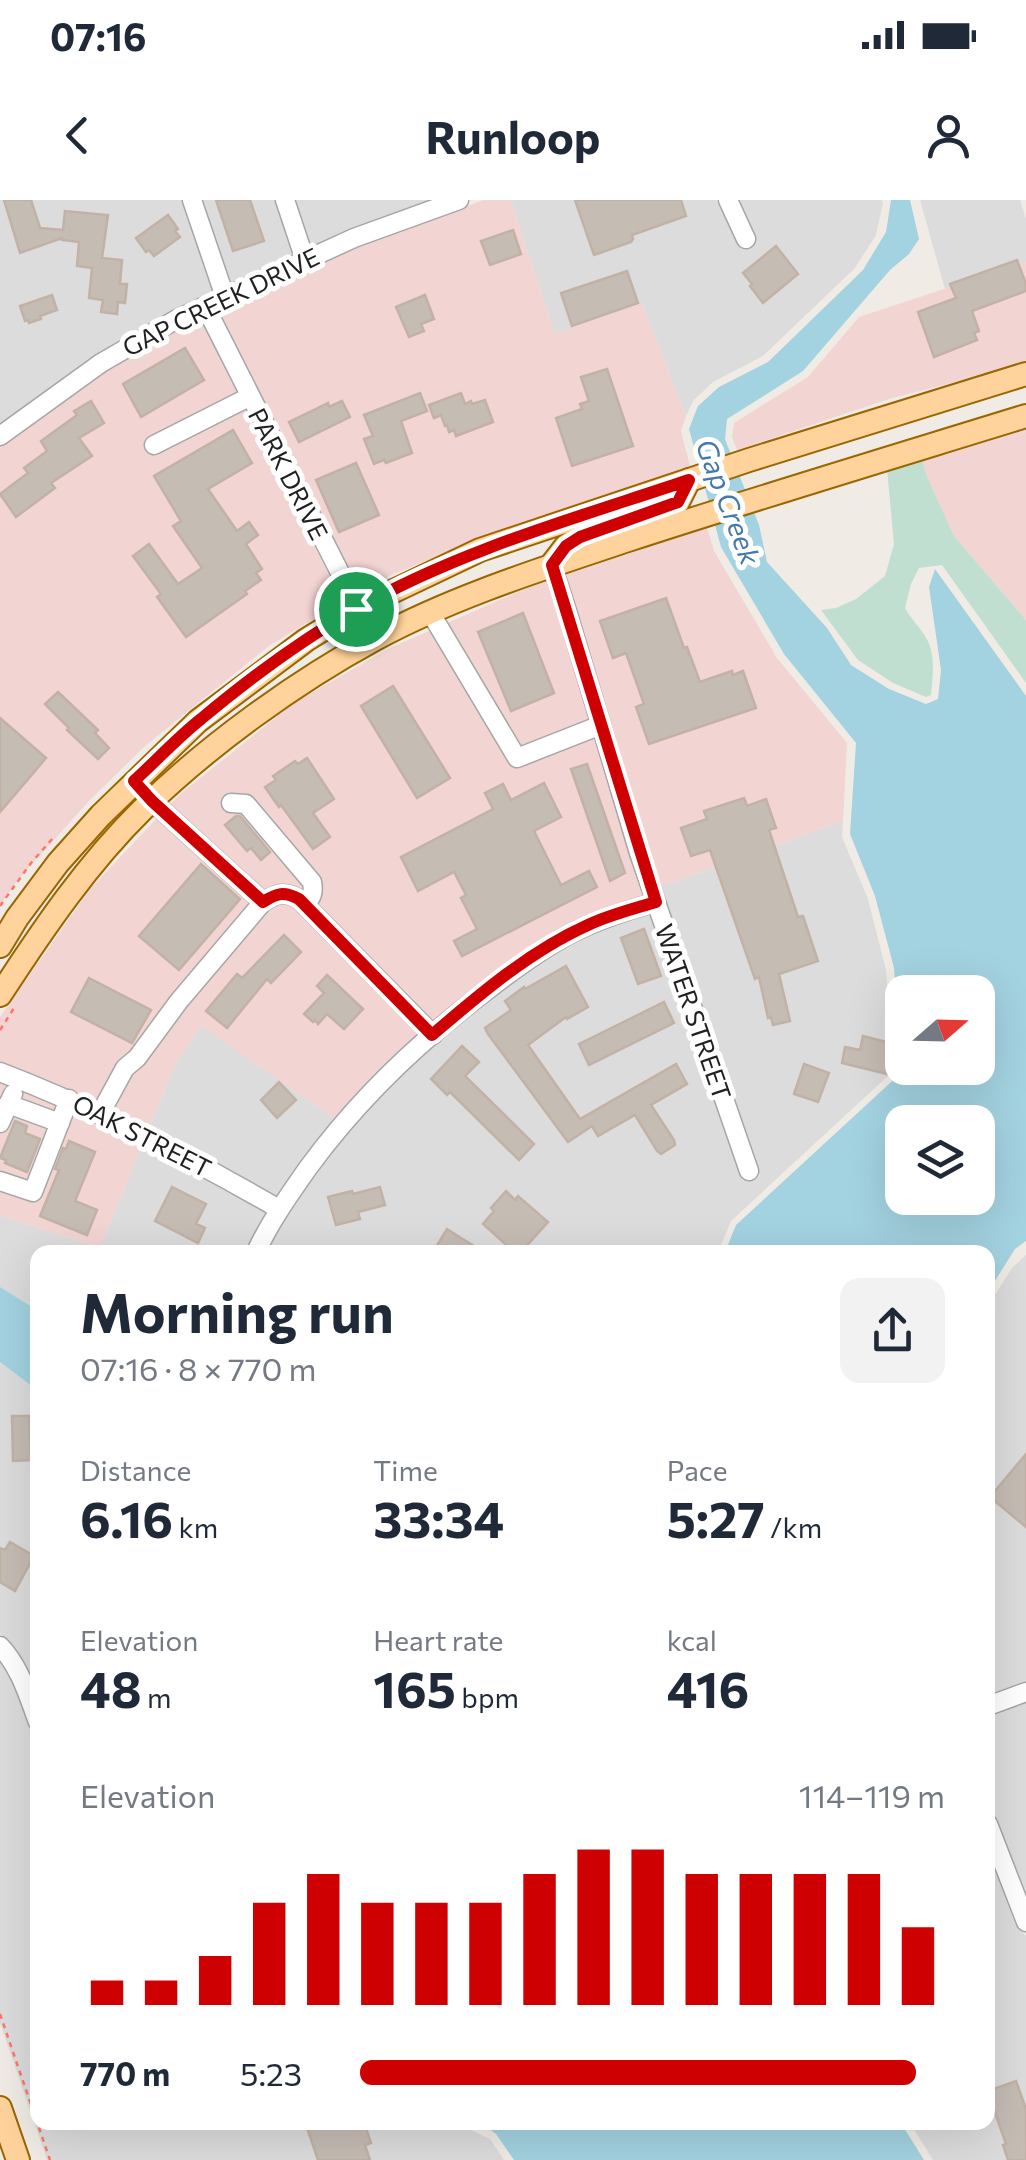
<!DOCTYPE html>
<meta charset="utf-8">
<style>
:root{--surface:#fff;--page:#f2f2f3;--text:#1f2937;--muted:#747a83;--accent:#ce0002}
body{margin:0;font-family:Commissioner,sans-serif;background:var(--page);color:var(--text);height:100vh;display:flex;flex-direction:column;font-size:38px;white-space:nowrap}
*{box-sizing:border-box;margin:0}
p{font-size:32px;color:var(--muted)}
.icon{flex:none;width:55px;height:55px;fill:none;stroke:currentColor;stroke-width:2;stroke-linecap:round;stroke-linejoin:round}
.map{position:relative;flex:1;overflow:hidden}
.side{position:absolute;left:30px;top:1045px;width:965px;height:885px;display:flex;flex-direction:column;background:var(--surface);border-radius:20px;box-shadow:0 10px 40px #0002}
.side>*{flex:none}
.needle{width:65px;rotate:70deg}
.controls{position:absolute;left:885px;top:775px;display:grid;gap:20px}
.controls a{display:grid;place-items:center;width:110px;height:110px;border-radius:20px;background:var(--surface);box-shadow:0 10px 40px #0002;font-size:50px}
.pin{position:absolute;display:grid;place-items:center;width:85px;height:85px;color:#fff;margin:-42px;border:5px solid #fff;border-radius:50%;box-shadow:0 2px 10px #0007}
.round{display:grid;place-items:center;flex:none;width:105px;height:105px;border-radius:20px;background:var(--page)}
.head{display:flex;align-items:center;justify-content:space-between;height:170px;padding:0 50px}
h1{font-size:55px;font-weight:700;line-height:75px}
.figures{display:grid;grid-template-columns:repeat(3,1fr);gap:15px;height:170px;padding:10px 50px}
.figures div{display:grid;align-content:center}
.figures b{font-size:50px;font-weight:700}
.figures small{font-size:28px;font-weight:400}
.figures p{font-size:28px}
.chart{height:280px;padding:20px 50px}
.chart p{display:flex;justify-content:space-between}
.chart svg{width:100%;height:180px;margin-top:10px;stroke:var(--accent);stroke-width:6}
ul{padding:0 50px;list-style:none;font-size:32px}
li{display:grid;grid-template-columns:160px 120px 1fr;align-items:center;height:75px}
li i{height:25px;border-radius:12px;background:var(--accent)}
.status{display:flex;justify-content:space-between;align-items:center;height:70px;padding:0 50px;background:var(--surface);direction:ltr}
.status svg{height:28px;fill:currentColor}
header{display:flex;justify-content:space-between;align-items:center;height:130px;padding:0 50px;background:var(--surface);font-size:45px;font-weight:700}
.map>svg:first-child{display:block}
.residential{fill:#dddcdc}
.commercial{fill:#f2d4d3}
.wetland{fill:#c1dfd1}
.water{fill:#a3d2e0;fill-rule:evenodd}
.building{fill:#c5bcb4;stroke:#c2b2a6;stroke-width:2.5}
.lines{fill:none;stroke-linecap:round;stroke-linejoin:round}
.minor-casing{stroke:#a6a6a6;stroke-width:21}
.major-casing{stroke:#9a6600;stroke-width:26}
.path{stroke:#ff7567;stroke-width:2.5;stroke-dasharray:5 5;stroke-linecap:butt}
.minor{stroke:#fff;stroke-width:18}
.major{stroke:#ffd39b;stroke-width:22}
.route-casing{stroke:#fff;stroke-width:20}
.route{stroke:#ce0002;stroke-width:12}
.labels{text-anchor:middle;stroke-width:10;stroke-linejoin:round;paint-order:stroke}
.street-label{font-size:25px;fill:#1f1f1f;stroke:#fff}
.water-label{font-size:28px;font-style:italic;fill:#4479ab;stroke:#fff}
</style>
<div class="status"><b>07:16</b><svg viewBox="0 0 49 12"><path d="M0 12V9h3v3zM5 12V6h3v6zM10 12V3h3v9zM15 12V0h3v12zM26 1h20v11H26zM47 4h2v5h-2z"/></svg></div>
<header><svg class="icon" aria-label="back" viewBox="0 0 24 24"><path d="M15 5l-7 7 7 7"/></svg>Runloop<svg class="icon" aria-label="person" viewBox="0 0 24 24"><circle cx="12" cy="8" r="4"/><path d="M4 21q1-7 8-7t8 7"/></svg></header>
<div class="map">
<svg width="1026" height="1960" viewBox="0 0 1026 1960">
<rect width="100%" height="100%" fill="#f0ece5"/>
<g class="residential">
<polygon points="0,0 275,0 294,56 173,112 96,156 0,225"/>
<polygon points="295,0 436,0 310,48"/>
<polygon points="511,0 716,0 741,49 757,42 738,0 882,0 883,3 876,35 855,68 763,156 713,182 693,201 686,216 642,103 555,134"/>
<polygon points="920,0 1020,0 1026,19 1026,62 945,89"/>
<polygon points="843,621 842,637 868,699 886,770 892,851 889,875 731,1021 718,1052 265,1052 287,1012 358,918 403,872 462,820 524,772 569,743 594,731 649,712 743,981 760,976 660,687"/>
<polygon points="201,825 335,919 277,997 149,929 174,867"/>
<polygon points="142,945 267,1012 246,1052 38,1052 37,1110 0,1087 0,1015 100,1048"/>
<polygon points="1026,1055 1026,1483 988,1498 988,1106 1012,1068"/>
<polygon points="0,1162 37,1190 37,1495 21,1457 0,1433"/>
<polygon points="0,1459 13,1481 37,1549 38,1922 456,1923 490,1939 504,1960 47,1960 0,1823"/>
<polygon points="1026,1500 1026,1700 988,1597 988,1515"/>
<polygon points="988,1651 1015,1724 1026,1736 1026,1960 933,1960 910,1923 988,1922"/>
</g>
<g class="commercial">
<polygon points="484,0 511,0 555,134 642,103 686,216 681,231 690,266 458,348 391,375 359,393 217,110 357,46"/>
<polygon points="1026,62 1026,164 889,199 737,250 732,237 734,223 808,177 859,117"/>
<polygon points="200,117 342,402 270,445 145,546 89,601 16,682 0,706 0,246 105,169"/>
<polygon points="1026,228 1026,420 954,336 926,274 922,258"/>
<polygon points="707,327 714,351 777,458 847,543 843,621 660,687 565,375"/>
<polygon points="547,381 643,694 623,704 588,716 560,730 391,861 335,919 201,826 174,867 149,929 59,885 0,863 0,817 90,689 179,595 294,503 390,448 520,391"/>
<polygon points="0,881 80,913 142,945 100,1048 0,1015"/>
</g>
<path class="wetland" d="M922,258l4,16 28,62 72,84v63l-84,-118 -23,3 -8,16 -6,24c6,11 14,18 20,28 11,16 8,40 6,59l-5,2 -33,-14 -35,-23 -37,-50 15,-2 20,-9 29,-23 9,-32 -7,-75z"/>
<g class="water">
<path d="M891,0h19l9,39 -10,15 -19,16 -87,101 -76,48 -2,20 34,86 8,37 60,66 24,37 38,24 37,15 12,-5 3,-29 -12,-83 6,-18 91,127v545l-11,8 -27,43v-40h-263l11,-27 166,-153 -8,-104 -19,-72 -25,-62 6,-91 -72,-89 -63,-107 -32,-118 9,-23 21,-19 49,-25 95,-92 23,-38zM902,792h76v76h-76zM902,922h76v76h-76z"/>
<polygon points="0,1087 37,1110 37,1190 0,1162"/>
<polygon points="481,1923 901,1923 924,1960 514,1960 496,1934"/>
</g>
<g class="building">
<polygon points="4,0 31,0 40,28 63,30 65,11 108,15 102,58 122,60 120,84 127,84 125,103 118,102 117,114 101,112 103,100 89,98 92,68 77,66 79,42 62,40 62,38 20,53"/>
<polygon points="216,0 250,0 264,41 233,51"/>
<polygon points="575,0 681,0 686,16 632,35 633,39 631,42 594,55"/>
<polygon points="168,15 178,29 175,31 180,37 154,56 149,50 146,52 136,38"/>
<polygon points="513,30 521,54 490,65 481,41"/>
<polygon points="776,46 798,74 763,103 750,86 752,84 743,73"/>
<polygon points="1017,60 1026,84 1026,91 972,111 979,131 974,133 977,140 934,157 918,112 956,98 950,84"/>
<polygon points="627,71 638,103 572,126 561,93"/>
<polygon points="52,95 57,110 40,116 41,119 29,123 28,120 25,121 20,106"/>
<polygon points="425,95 434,119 421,124 424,131 409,137 396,107"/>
<polygon points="185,148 204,180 141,217 123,184"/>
<polygon points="607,169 633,246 572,266 556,218 582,209 580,204 589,201 581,177"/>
<polygon points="420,193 427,211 401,221 412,253 386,263 384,260 374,264 364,239 373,236 364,215"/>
<polygon points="461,193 465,204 471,201 472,204 485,200 493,222 456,236 454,230 449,232 447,225 445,226 441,215 434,218 429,205"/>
<polygon points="91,201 104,223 79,238 92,256 51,283 55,288 16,317 0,294 28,273 24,268 47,251 41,241 77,215 74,211"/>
<polygon points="342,201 350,217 299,242 289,222 328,203 329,207"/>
<polygon points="233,230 252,263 208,289 237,331 249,322 258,335 246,344 262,369 256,373 261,380 245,391 247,394 186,437 157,397 161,394 133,356 149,344 178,384 202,368 173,326 181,321 154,276"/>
<polygon points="356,263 379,315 339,332 316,280"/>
<polygon points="666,398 684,448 687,447 700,482 732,471 733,475 743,471 756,508 649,544 636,507 644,504 626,453 613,458 600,421"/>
<polygon points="523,413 554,493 511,511 478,432"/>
<polygon points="393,486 450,578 417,598 361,506"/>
<polygon points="58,492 98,530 95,533 109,548 98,559 67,530 69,528 45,504"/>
<polygon points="0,518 46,558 0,612"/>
<polygon points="307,558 334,599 313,613 330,637 313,649 281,605 279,607 265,587 276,580 273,576 295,561 298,564"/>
<polygon points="587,564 625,673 610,681 571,569"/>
<polygon points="544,583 561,617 534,631 561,685 589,671 597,687 462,756 454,741 477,729 461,698 466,695 454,672 418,691 401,657 493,609 485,593 503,584 511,600"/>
<polygon points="744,598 747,606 766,599 776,628 769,630 798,717 803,716 818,761 779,774 790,821 773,825 771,817 768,818 759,777 755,779 710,650 691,656 681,628 707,619 704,611"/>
<polygon points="236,616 240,616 270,652 261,660 251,648 247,651 225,625"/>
<polygon points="201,664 240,699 179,770 139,736"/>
<polygon points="644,729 661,776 638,784 621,738"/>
<polygon points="284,735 301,752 271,783 267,779 227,828 206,811 237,774 242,778"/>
<polygon points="566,766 588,807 567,819 566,817 528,845 580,919 676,864 687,884 651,905 674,940 675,945 661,954 657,951 635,915 598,936 592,926 568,942 488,834 485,828 511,810 505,801 524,787 525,789"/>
<polygon points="327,775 363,809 344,829 327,814 318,824 315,820 313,822 304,814 324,793 317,786"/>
<polygon points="89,778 151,810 132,843 71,812"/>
<polygon points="664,802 674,823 589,865 579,844"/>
<polygon points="863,836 890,843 888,853 892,854 887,874 842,863 845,847 860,850"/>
<polygon points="462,846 479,862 465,876 534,944 519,960 450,892 447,895 431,879"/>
<polygon points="804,864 829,873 818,902 794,894"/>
<polygon points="279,882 296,900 277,918 261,900"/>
<polygon points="15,921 27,926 25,933 40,939 27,972 5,963 6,960 0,958"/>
<polygon points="69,941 95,952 75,1001 97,1010 87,1035 40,1016 59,970 55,969 63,948 66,949"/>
<polygon points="172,987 206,1004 196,1024 205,1028 198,1043 155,1021"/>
<polygon points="380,987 385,1005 358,1012 360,1019 336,1025 328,997 352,991 353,994"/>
<polygon points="506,991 515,1000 518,996 548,1022 521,1052 514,1052 483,1024 494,1011 491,1008"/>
<polygon points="447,1029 461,1038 484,1052 433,1052"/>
<polygon points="12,1216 29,1216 31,1260 13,1261"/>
<polygon points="1026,1254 1026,1327 990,1297"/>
<polygon points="10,1342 34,1356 15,1391 0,1382 0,1348 5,1350"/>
<polygon points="1016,1881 1026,1909 1026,1960 1008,1960 1003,1945 1006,1944 988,1893 988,1891"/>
<polygon points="305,1922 364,1922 371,1943 365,1945 370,1960 318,1960"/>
</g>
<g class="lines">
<defs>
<g id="minor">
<polyline points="192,0 225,97"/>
<polyline points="285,0 305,60"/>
<polyline points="728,0 746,39"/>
<polyline points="205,106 374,440"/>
<polyline points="0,236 101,163 177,119 354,38 459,0"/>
<polyline points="154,245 249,197"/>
<polyline points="552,365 567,411 639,653 749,971"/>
<polyline points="430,412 517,558 601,525"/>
<polyline points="134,581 152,601 263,702"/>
<path d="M231,603l15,1 66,78c2,11 0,15 -7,23"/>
<path d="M0,872c97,37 189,85 279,137"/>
<polyline points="8,904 60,923"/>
<path d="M100,914l25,-46 12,-10 42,-57 84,-99c14,-9 21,-11 36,-3l134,136"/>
<polyline points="0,923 13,894"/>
<polyline points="0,981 33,992 69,899"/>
<path d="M256,1052c14,-30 33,-57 52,-84 49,-67 107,-123 173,-173 28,-22 57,-44 89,-61 27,-14 56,-23 86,-32"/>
<path d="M0,1446c20,21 28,49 38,76"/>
<polyline points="988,1506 1026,1492"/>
<polyline points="988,1624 1026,1722"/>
</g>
<g id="major">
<polyline points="553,363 566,346 580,337 678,302 689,280"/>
<polyline points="0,746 17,718 58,663 101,615 198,521 306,440 356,409 480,350 749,260 1026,174"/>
<path d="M0,795c43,-66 87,-131 143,-186 66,-64 151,-126 232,-170 80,-43 167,-70 253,-99 132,-43 265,-83 398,-124"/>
<polyline points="0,1908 18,1960"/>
</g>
</defs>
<use href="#minor" class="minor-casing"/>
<use href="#major" class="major-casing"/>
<g class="path">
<polyline points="0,706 31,663 53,638"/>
<polyline points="0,830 14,808"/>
<polyline points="0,1814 50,1960"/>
</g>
<use href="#minor" class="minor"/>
<use href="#major" class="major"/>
</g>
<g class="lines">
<defs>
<path id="route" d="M689,280l-11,22 -98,35 -14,9 -14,19 104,337c-23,7 -47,13 -68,23 -58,26 -108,69 -156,110l-133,-136c-15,-8 -22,-6 -36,3l-111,-101 -18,-20c22,-20 43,-43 67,-62 48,-40 100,-79 155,-110 104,-59 220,-91 333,-129z"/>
</defs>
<use href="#route" class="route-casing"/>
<use href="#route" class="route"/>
</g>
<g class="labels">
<g class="street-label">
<text transform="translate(221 102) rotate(-26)" y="9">GAP CREEK DRIVE</text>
<text transform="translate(288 274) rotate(63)" y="9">PARK DRIVE</text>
<text transform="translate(693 812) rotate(71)" y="9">WATER STREET</text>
<text transform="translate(142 936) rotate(27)" y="9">OAK STREET</text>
</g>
<g class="water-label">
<text transform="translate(728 302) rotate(69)" y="10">Gap Creek</text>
</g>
</g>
</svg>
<div class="controls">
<a><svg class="needle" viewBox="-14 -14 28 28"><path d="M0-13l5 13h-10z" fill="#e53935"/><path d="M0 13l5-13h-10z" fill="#747a83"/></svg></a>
<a><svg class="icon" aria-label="layers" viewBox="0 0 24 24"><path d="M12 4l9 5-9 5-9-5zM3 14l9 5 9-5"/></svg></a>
</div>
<div class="pin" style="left:356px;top:409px;background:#1e9e55"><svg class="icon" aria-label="arrive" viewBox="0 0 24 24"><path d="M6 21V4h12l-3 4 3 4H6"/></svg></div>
<section class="side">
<div class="head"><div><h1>Morning run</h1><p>07:16 · 8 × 770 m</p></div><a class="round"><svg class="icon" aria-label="share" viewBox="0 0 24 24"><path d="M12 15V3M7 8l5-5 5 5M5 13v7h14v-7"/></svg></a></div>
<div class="figures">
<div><p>Distance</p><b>6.16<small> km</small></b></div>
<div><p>Time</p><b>33:34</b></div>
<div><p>Pace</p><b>5:27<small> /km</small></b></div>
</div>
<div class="figures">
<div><p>Elevation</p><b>48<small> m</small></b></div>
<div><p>Heart rate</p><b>165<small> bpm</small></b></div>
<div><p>kcal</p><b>416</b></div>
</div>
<div class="chart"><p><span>Elevation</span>114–119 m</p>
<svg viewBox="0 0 160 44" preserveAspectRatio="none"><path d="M5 44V38M15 44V38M25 44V32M35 44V19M45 44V12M55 44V19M65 44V19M75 44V19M85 44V12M95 44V6M105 44V6M115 44V12M125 44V12M135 44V12M145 44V12M155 44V25"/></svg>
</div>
<ul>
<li><b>770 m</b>5:23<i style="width:95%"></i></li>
</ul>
</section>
</div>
